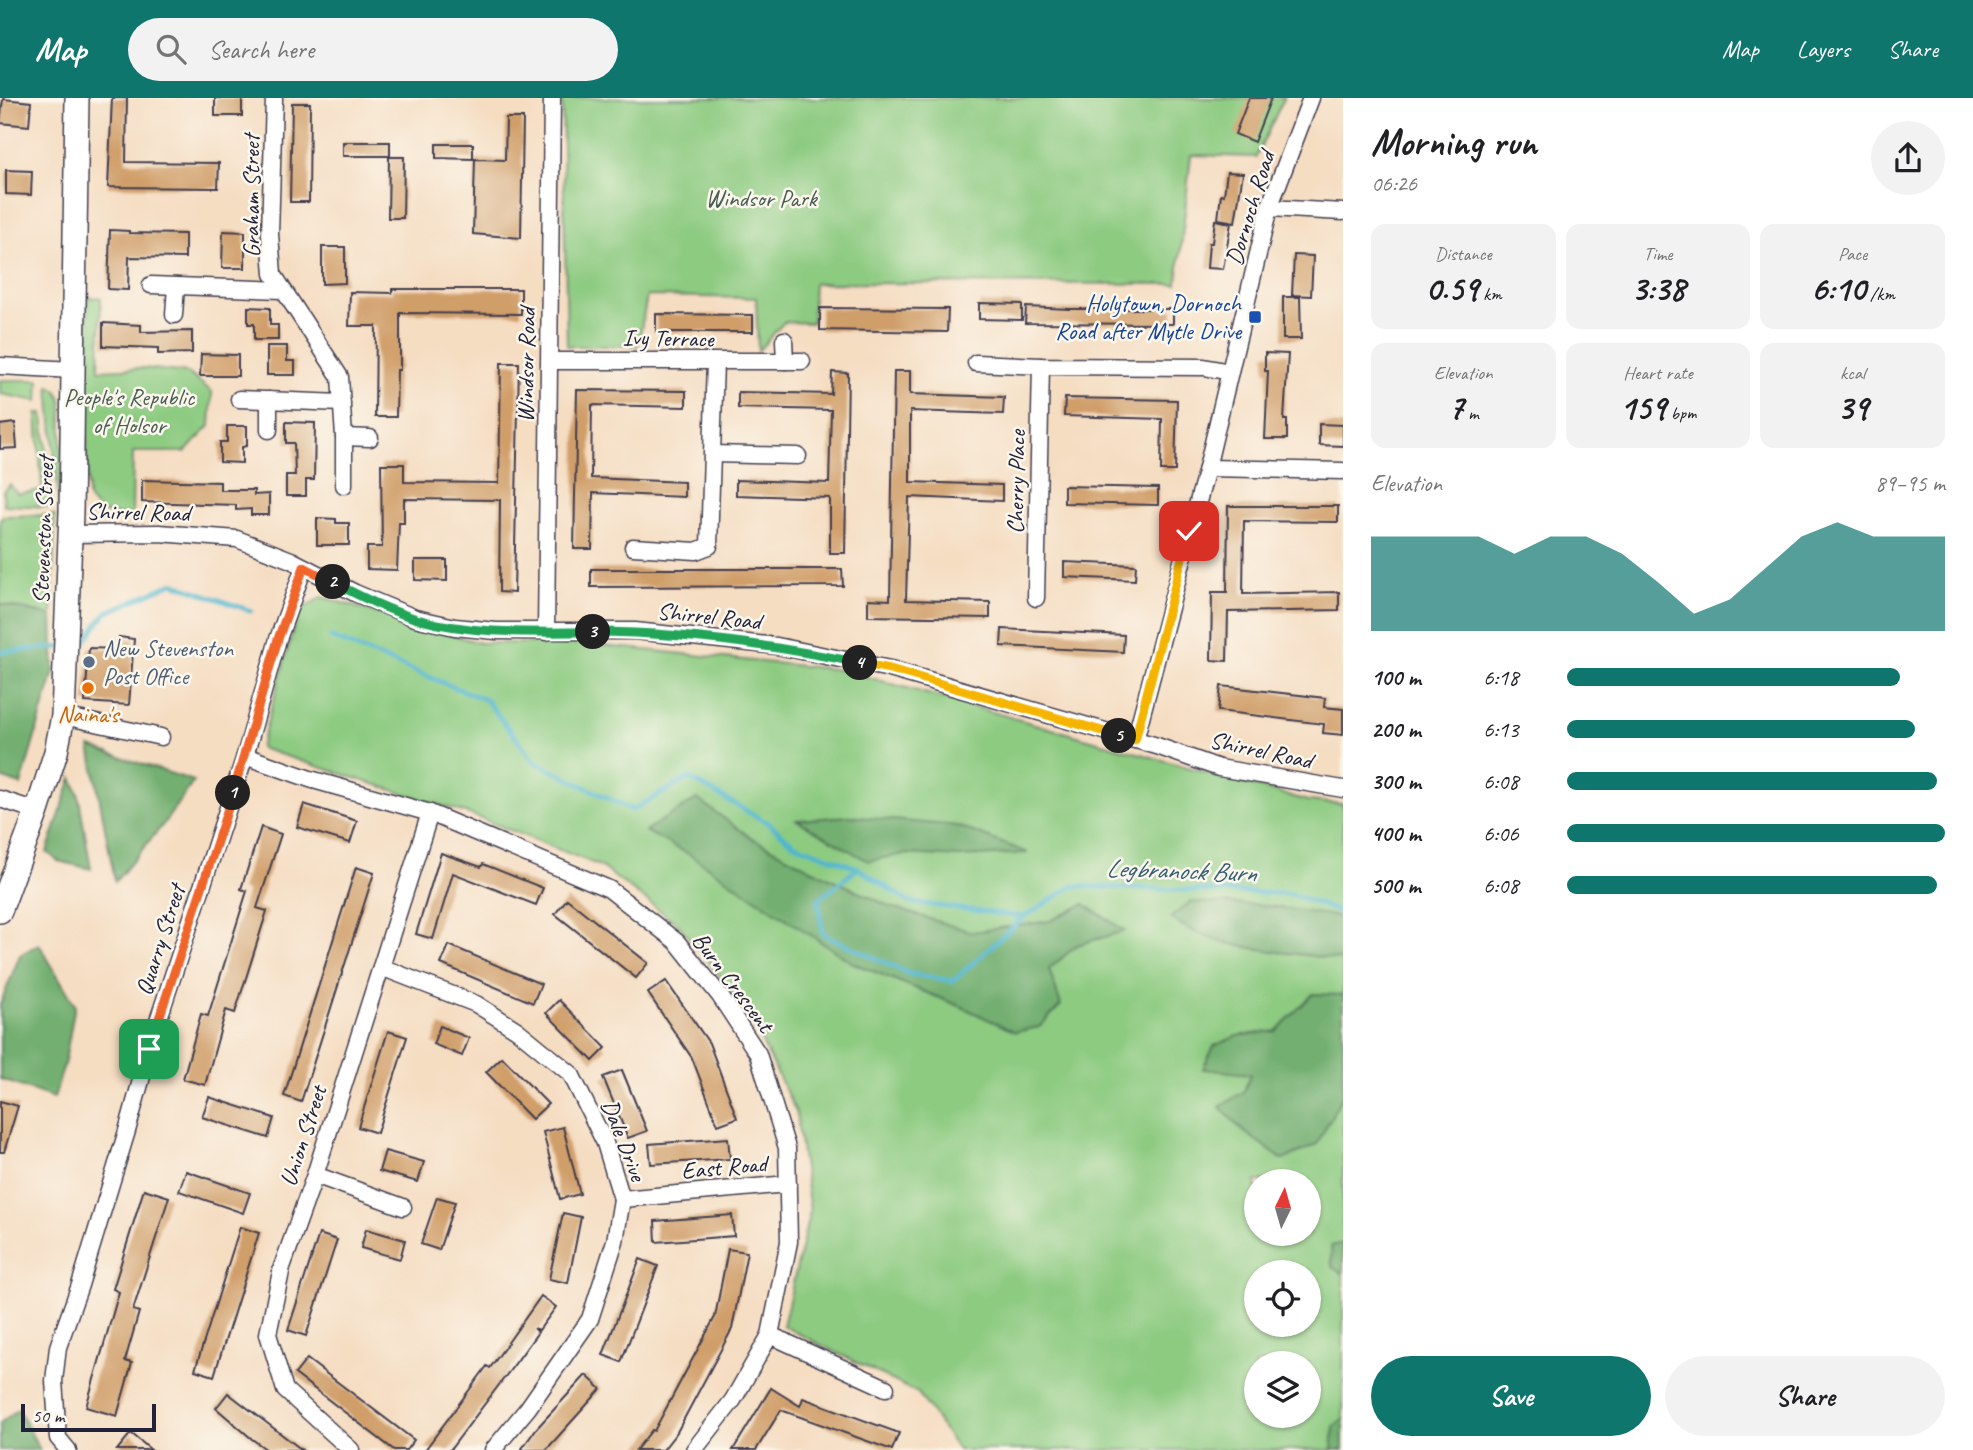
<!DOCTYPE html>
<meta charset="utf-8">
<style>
:root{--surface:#fff;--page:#f2f2f2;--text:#202124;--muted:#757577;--accent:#0f766e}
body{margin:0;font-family:Caveat,sans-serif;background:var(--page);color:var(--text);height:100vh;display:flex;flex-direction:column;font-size:26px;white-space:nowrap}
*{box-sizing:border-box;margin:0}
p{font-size:23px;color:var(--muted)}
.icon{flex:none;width:38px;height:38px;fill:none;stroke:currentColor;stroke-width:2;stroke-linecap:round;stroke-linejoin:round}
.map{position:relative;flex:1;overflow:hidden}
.details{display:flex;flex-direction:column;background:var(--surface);width:630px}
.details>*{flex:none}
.needle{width:46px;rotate:5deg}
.fabs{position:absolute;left:1244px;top:1071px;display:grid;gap:14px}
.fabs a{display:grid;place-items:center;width:77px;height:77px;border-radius:50%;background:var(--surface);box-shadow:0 2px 5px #0004;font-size:35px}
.scale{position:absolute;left:21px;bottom:18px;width:135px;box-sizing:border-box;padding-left:7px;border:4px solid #22223b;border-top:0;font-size:19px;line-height:24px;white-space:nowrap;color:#22223b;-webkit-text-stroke:5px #fbf7ec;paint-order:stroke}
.pin{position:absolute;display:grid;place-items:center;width:60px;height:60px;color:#fff;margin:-30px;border-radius:14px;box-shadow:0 4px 10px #0006}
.km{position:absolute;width:35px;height:35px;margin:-18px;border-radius:50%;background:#222;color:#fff;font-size:19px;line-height:35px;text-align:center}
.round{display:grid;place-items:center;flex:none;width:74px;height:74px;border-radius:37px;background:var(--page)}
.overview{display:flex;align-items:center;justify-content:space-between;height:119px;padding:0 28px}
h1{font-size:38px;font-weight:600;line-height:52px}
.metrics{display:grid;grid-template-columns:repeat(3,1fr);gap:10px;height:119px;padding:7px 28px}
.metrics div{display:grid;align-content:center;border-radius:14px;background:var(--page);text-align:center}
.metrics b{font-size:35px;font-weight:600}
.metrics small{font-size:19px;font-weight:400}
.metrics p{font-size:19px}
.chart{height:196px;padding:14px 28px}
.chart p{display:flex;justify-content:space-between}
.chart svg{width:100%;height:126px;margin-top:7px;fill:var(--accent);opacity:.7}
.action{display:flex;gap:14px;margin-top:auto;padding:14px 28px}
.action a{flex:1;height:80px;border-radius:42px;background:var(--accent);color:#fff;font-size:28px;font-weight:600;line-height:80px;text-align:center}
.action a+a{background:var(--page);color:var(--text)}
ul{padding:0 28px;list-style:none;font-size:23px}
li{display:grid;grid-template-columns:112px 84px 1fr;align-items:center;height:52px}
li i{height:18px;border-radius:9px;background:var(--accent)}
header{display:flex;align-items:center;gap:42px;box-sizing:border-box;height:98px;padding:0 35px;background:var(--accent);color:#fff}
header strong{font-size:33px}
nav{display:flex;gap:38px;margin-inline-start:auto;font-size:24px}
.search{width:490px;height:63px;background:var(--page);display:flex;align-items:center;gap:18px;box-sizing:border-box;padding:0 24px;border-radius:38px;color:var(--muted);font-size:26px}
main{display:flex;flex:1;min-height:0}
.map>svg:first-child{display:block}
.green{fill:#8dcb81;stroke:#58765e;stroke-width:2;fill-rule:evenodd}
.forest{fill:#72af6f;stroke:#4a6855;stroke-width:2}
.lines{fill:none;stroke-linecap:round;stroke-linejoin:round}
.stream{stroke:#4fb6cd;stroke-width:5}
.building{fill:#d09e69}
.minor-casing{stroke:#423e4f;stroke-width:19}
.secondary-casing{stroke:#423e4f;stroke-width:26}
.minor{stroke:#fff;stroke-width:16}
.secondary{stroke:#fff;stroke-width:23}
.split-1-casing{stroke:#fff;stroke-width:14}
.split-2-casing{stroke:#fff;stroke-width:14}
.split-3-casing{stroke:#fff;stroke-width:14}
.split-4-casing{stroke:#fff;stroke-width:14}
.split-5-casing{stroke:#fff;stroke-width:14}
.split-6-casing{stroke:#fff;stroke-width:14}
.split-1{stroke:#f0652b;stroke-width:9}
.split-2{stroke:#f0652b;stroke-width:9}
.split-3{stroke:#22a559;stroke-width:9}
.split-4{stroke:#22a559;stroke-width:9}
.split-5{stroke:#f5b400;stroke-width:9}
.split-6{stroke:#f5b400;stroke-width:9}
.transit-dot{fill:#1a4fb4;stroke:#fbf7ec;stroke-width:2.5}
.service-dot{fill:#5c6f8a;stroke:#fbf7ec;stroke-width:2.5}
.food-dot{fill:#e8710a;stroke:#fbf7ec;stroke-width:2.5}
.labels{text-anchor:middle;stroke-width:5;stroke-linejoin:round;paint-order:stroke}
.street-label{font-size:24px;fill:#22223b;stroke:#fbf7ec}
.park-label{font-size:24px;fill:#475d54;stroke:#fbf7ec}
.transit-label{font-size:24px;fill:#164399;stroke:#fbf7ec;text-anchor:end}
.service-label{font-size:24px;fill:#4e5e75;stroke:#fbf7ec;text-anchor:start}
.food-label{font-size:24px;fill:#c56008;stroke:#fbf7ec}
.water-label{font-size:26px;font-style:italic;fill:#345d75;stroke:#fbf7ec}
</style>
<header>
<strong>Map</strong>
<div class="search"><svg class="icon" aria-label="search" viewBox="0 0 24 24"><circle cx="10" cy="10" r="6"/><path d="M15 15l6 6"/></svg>Search here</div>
<nav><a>Map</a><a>Layers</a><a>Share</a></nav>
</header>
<main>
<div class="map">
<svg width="1343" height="1352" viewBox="0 0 1343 1352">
<rect width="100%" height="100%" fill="#fbf7ec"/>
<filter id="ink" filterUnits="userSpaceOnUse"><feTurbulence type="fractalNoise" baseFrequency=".0143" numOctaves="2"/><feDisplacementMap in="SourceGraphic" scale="14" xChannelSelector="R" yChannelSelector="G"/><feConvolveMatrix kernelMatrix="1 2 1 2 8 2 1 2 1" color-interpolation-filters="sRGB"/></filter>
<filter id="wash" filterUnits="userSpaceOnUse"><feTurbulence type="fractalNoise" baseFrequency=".00686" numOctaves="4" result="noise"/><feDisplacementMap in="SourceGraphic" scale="28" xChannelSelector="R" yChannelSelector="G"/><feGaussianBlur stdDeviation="1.57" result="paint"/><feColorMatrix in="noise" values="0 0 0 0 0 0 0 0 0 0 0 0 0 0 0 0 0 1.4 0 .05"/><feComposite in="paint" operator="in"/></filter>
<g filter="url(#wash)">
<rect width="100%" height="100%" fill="#f5ddc2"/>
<g class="green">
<polygon points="562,0 1284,0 1256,59 1191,57 1177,186 814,185 812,225 784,224 758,253 756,200 647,198 638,248 567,248"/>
<path d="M88,199l13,1 -2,72 45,-2 44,5 24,19 -2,34 -25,26h-52l-1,63c-22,0 -31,2 -44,-17l-3,-126z"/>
<polygon points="0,282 39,282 38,303 0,296"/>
<path d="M49,288c8,2 11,8 13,16l-1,100 -2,2z"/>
<polygon points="37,315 43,315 52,409 4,407 3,393 10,387 18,396 42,392"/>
<polygon points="55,417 52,518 0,506 0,421 3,418"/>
<path d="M322,499l158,46h96l267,27 465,131 35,3v646h-385l-40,-57 -135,-67 27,-115 -14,-99 -51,-105 -67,-83 -78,-58 -128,-51 -212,-67 39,-137zM1256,1083h53v53h-53zM1256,1174h53v53h-53zM1256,1265h53v53h-53z"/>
</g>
<g class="forest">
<polygon points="0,506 52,518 54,574 21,687 0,680"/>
<polygon points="90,649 194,683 162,728 115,784"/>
<polygon points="72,680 78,694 91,771 58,763 47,754"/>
<polygon points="697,701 750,739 811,771 891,809 972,834 1050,823 1084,806 1125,833 1077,847 1049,871 1061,907 1039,929 1015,934 962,909 853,865 687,755 645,733"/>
<polygon points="848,718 958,728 1028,755 961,759 905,756 868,763 797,722"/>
<path d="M1190,804l72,3 81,12v44c-46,-9 -95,-9 -139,-25 -12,-4 -23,-12 -34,-18z"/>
<polygon points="39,846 75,907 65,963 54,1000 0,981 0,907 20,857"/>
<polygon points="1313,896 1343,897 1343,996 1317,1046 1283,1062 1242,1032 1220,1009 1244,993 1251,976 1203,971 1214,948 1237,938 1276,933"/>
<polygon points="1343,1145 1343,1176 1332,1169 1331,1148"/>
<polygon points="18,1311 40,1352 0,1352 0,1325"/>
<polygon points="1343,1321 1343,1352 1332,1352 1334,1328"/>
</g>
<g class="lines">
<g class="stream">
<polyline points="330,539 486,602 535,664 632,712 689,680 768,725 794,746 858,770 818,802 823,836 910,876 953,883 1024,819"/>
<polyline points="73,548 82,547 106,515 173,485 251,513"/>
<polyline points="0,554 60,549"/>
<polyline points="858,770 909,804 1024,819 1073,788 1291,796 1343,815"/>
</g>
</g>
<g id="blocks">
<g class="building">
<polygon points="112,0 127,0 126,64 219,65 218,90 108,89"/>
<rect x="215" y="0" width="27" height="18"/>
<polygon points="1249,0 1271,0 1254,44 1235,36"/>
<polygon points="3,1 31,4 29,28 0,25"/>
<polygon points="292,5 310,5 309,104 290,104"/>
<polygon points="506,20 523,20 521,140 473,136 475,61 505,62"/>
<rect x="343" y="44" width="47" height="14"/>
<polygon points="436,46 473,46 473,61 436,60"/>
<polygon points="389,59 404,59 403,120 388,120"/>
<polygon points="6,72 32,73 31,97 6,96"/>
<polygon points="1227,74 1243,75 1235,124 1218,121 1221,96 1224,97"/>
<polygon points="1215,122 1231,125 1223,171 1207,170 1209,145 1212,145"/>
<polygon points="110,132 129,133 129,135 185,136 185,160 129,159 128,192 108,191"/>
<polygon points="223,133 245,134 245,170 222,170"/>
<polygon points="322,149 345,149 345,185 322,186"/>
<polygon points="1294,157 1313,158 1311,198 1292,197"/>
<polygon points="392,191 521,191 521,216 400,215 400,272 397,272 396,319 375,319 376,228 349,228 350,194 392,195"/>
<polygon points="1283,199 1300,199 1301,241 1283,241"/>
<polygon points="979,205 1022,206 1022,222 979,221"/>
<polygon points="248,209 270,210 270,227 278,227 278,242 254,242 254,226 248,226"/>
<polygon points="1026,209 1070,211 1173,211 1173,226 1025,225"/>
<polygon points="820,210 948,211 947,234 820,232"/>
<polygon points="656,216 753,217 753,234 656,234"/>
<polygon points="103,225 141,227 141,234 192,233 192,255 158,256 158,250 103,248"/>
<polygon points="267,248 287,248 287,263 295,263 295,277 267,277"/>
<polygon points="1265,255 1288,256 1284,322 1287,322 1287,341 1265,341 1268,273 1265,273"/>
<polygon points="201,256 238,257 238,278 200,278"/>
<polygon points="501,265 519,265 514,495 499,494 500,402 404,401 404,425 399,425 397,472 367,471 367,449 382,449 381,366 404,366 404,384 499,385"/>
<polygon points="894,273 910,273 910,296 1004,299 1003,316 910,313 910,384 1002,387 1002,403 909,399 906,502 990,504 990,520 868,518 868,501 890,502"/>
<polygon points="832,274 848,275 845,455 830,455 830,400 736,397 736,382 829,385 831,312 738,310 738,294 831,296"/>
<polygon points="577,292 686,293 686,309 592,307 591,380 684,384 684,399 593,395 592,451 574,451"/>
<polygon points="1065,300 1177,302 1175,373 1161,373 1162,321 1064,318"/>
<polygon points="286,324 315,325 314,382 306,382 306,398 286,398 286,377 295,377 294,345 286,345"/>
<polygon points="15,325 17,350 0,351 0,327"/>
<polygon points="1319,326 1343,327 1343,348 1319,347"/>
<polygon points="227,328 247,328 247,348 242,349 242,365 220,364 220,344 227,344"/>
<polygon points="142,382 220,384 220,392 254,392 254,397 269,396 269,417 251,417 251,411 236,412 236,407 142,404"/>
<polygon points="1064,388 1158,390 1158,407 1064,405"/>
<polygon points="1228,408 1338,408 1338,424 1244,423 1243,496 1339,494 1339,512 1228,514 1227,563 1211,562 1212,494 1227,494"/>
<polygon points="317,420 336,421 336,425 349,425 349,447 317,447"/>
<polygon points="415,462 447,462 447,483 415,482"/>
<polygon points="1064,464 1136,467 1135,482 1064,479"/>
<polygon points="591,471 842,471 843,488 591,489"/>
<polygon points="1002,531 1124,537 1123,554 1001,548"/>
<polygon points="119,539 134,541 129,607 85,604 89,550 118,551"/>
<polygon points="1221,588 1325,600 1324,609 1343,611 1343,637 1323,635 1324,626 1218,613"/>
<polygon points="304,706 357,723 350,745 297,729"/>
<polygon points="261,729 281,736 257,810 267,813 235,915 226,912 205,987 183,981 201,916 208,918 247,793 241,791"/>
<polygon points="441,755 481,769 483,766 543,790 536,807 453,775 433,841 416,836"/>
<polygon points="356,769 374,775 301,1004 284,998"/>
<polygon points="567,801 648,865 636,880 555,816"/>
<polygon points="449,847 541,886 533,905 441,866"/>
<polygon points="666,883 709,945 737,1020 718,1027 692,960 648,895"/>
<polygon points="559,902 606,950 593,963 546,915"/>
<polygon points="440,928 469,940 462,958 433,946"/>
<polygon points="388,933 407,939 377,1035 358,1029"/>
<polygon points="502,959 548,1006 532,1021 486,974"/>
<polygon points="622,972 647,1033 628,1040 603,979"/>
<polygon points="209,999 274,1020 268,1040 202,1019"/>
<polygon points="0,1003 18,1008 4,1054 0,1054"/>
<polygon points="563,1029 580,1096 560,1101 543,1034"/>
<polygon points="728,1040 730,1061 651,1066 649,1046"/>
<polygon points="385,1053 424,1064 418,1084 379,1073"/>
<polygon points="186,1073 250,1095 243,1115 179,1093"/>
<polygon points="144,1091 169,1099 133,1212 139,1214 125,1263 132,1265 117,1318 86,1309 119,1194 113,1191"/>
<polygon points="437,1099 455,1104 439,1152 421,1146"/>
<polygon points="563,1115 581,1119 568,1185 549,1181"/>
<polygon points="732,1117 734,1138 656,1144 655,1123"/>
<polygon points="240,1129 259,1135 214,1278 195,1272"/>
<polygon points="366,1131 405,1142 400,1161 361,1150"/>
<polygon points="319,1136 337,1142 306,1238 288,1232"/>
<polygon points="728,1151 747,1154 732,1231 677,1334 663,1352 636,1352 652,1332 654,1333 715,1219"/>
<polygon points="640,1161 658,1168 621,1264 603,1257"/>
<polygon points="541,1198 556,1209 539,1232 534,1230 538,1234 517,1263 450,1352 425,1352 487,1268 490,1270"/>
<polygon points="307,1261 414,1342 406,1352 394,1352 295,1276"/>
<polygon points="586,1277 601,1291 546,1352 521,1352 536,1331"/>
<polygon points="771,1290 800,1308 803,1300 899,1335 892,1352 781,1312 756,1352 733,1352"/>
<polygon points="228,1295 263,1322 302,1352 267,1352 252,1341 216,1310"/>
<polygon points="131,1335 151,1352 117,1352"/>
</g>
</g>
</g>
<g filter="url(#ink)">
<use href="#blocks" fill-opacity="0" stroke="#423e4f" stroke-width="2"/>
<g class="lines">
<defs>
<g id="minor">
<polyline points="274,0 270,136 273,176 340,279 344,339 344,387"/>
<polyline points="1269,110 1343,114"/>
<polyline points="151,187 282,192"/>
<polyline points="174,217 176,188"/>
<polyline points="784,242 785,263"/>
<polyline points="550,263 802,263"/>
<polyline points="976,265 1041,268 1204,269 1230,274"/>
<polyline points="0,268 73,272"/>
<polyline points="239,301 342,305"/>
<polyline points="269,332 269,302"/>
<polyline points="344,339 370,340"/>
<polyline points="713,356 798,358"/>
<polyline points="1207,370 1343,373"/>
<polyline points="70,436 159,435 237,441 291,462 355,495 415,520 455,529 496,533 635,533 777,548 890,571 1157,648 1219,670 1343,691"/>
<polyline points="633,449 696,453 709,448 715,264"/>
<polyline points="1036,500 1041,268"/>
<polyline points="546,534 552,0"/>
<polyline points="63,618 161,639"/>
<polyline points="1135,642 1207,370 1269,110 1311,0"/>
<polyline points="245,658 310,681 430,715 609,791 677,844 720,898 758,956 787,1050 789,1144 770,1237 733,1302 694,1352"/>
<polyline points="0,701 37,713"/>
<polyline points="381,869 476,906 517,932 571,976 605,1045 622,1101 615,1143 590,1221 528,1310 493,1352"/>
<polyline points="315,1077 403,1109"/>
<polyline points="622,1101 788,1086"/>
<polyline points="770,1237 886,1290"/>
<polyline points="68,1352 58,1340 54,1283 58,1249 80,1187 127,1033 154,935 245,658 278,541 304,469"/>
<polyline points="351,1352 285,1292 268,1236 282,1169 315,1077 430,715"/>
</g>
<polyline id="secondary" points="0,813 37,713 56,654 63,618 71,414 77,0"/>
</defs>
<use href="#minor" class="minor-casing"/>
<use href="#secondary" class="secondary-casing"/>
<use href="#minor" class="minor"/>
<use href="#secondary" class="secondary"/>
</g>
</g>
<g class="lines" filter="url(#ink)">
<defs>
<polyline id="split-1" points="149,951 233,695"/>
<polyline id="split-2" points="233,695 278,541 304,469 333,484"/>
<path id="split-3" d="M333,484c26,14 55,28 84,37 57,16 118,13 176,13"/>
<path id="split-4" d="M593,534c91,0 179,13 267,31"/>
<polyline id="split-5" points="860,565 890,571 1119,638"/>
<polyline id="split-6" points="1119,638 1135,642 1189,433"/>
</defs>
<use href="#split-1" class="split-1-casing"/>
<use href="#split-2" class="split-2-casing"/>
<use href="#split-3" class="split-3-casing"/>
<use href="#split-4" class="split-4-casing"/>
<use href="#split-5" class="split-5-casing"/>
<use href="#split-6" class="split-6-casing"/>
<use href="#split-1" class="split-1"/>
<use href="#split-2" class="split-2"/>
<use href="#split-3" class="split-3"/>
<use href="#split-4" class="split-4"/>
<use href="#split-5" class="split-5"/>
<use href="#split-6" class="split-6"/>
</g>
<rect class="transit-dot" x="1248" y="212" width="14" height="14" rx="3.5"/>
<circle class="service-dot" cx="89" cy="564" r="7"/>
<circle class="food-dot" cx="88" cy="590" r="7"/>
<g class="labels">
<g class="street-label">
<text transform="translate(251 98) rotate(-90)" y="8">Graham Street</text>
<text transform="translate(1250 110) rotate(-73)" y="8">Dornoch Road</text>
<text transform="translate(668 240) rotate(1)" y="8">Ivy Terrace</text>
<text transform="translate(526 267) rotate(-89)" y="8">Windsor Road</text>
<text transform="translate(1016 384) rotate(-89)" y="8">Cherry Place</text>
<text transform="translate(138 414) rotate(1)" y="8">Shirrel Road</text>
<text transform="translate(43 432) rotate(-88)" y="8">Stevenston Street</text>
<text transform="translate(709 518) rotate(6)" y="8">Shirrel Road</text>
<text transform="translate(1261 652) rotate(12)" y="8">Shirrel Road</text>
<text transform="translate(160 842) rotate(-72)" y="8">Quarry Street</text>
<text transform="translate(733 884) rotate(53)" y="8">Burn Crescent</text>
<text transform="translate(303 1038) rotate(-72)" y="8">Union Street</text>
<text transform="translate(624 1042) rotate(69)" y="8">Dale Drive</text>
<text transform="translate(724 1069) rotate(-5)" y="8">East Road</text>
</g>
<g class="park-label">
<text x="761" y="108">Windsor Park</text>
<text x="129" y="307">People's Republic<tspan x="129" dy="28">of Holsor</tspan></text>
</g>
<g class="transit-label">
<text x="1241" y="213">Holytown, Dornoch<tspan x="1241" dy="28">Road after Mytle Drive</tspan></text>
</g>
<g class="service-label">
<text x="103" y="558">New Stevenston<tspan x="103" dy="28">Post Office</tspan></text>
</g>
<g class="food-label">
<text x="88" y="624">Naina's</text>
</g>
<g class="water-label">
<text transform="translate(1181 772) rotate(2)" y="9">Legbranock Burn</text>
</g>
</g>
</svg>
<div class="fabs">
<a><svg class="needle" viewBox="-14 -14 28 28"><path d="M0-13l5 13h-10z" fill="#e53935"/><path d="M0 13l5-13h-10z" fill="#757577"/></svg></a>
<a><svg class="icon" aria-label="locate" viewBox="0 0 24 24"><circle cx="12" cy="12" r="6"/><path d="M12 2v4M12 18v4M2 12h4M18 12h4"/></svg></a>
<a><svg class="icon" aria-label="layers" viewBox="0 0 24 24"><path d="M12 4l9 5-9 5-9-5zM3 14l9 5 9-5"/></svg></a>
</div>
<div class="scale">50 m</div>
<div class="pin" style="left:149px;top:951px;background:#1e9e55"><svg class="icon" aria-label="arrive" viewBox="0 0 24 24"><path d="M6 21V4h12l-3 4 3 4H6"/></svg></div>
<div class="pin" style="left:1189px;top:433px;background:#d93025"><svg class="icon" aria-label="check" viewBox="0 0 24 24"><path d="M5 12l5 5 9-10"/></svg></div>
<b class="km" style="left:233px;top:695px">1</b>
<b class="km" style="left:333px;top:484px">2</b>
<b class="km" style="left:593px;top:534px">3</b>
<b class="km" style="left:860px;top:565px">4</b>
<b class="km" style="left:1119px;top:638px">5</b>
</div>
<section class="details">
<div class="overview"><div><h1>Morning run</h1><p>06:26</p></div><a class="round"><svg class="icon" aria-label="share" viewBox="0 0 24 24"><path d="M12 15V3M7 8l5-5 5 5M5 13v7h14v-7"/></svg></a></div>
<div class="metrics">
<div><p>Distance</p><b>0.59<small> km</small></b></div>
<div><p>Time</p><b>3:38</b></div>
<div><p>Pace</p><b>6:10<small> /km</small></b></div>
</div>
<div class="metrics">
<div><p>Elevation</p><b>7<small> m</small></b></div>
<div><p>Heart rate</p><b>159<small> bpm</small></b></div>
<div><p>kcal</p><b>39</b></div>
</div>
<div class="chart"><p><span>Elevation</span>89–95 m</p>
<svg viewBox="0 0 160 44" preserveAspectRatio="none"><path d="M0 44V11L10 11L20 11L30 11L40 17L50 11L60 11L70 17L80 27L90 38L100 33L110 22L120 11L130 6L140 11L150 11L160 11V44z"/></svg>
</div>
<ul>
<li><b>100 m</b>6:18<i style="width:88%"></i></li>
<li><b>200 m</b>6:13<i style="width:92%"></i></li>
<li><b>300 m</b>6:08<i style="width:98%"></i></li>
<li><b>400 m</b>6:06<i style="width:100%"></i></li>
<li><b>500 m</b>6:08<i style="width:98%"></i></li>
</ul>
<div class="action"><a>Save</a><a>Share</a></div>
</section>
</main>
